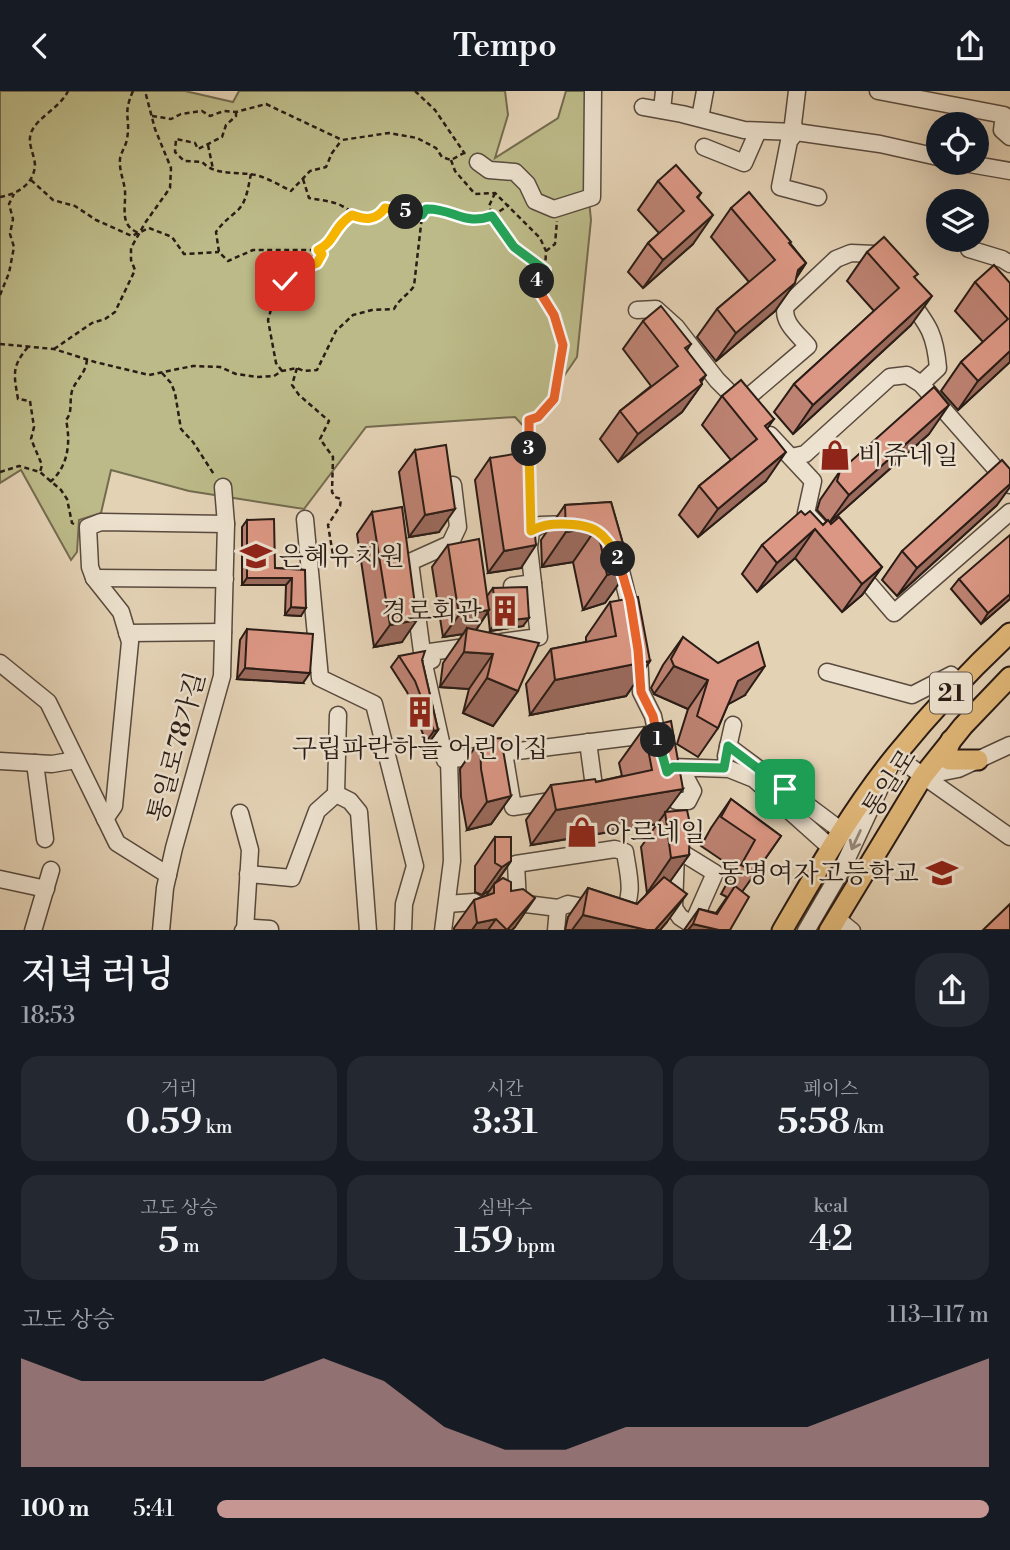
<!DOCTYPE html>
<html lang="ko">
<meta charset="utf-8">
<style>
:root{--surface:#171b24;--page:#242831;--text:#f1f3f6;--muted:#9ea1a6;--accent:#c59692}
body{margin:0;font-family:"Libre Bodoni","Noto Serif KR",serif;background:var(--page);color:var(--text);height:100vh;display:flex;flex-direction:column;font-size:26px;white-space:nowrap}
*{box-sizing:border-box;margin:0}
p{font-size:23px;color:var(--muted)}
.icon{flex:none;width:38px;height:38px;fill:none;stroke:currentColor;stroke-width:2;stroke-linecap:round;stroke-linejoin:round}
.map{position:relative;height:839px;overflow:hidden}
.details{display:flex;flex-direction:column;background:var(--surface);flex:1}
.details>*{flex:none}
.buttons{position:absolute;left:926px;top:21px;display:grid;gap:14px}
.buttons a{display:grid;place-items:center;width:63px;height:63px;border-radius:50%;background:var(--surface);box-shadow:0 7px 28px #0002;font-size:35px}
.pin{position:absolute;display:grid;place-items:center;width:60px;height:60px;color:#fff;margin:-30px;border-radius:14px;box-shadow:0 4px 10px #0006}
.km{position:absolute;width:35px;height:35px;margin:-18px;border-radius:50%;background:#222;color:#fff;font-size:19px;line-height:35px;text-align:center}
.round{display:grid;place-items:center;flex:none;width:74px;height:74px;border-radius:28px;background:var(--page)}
.overview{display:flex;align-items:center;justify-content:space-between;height:119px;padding:0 21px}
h1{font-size:38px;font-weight:600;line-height:52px}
.stats{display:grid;grid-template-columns:repeat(3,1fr);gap:10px;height:119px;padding:7px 21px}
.stats div{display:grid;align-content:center;border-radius:18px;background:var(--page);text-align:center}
.stats b{font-size:35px;font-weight:600}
.stats small{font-size:19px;font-weight:400}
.stats p{font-size:19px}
.chart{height:196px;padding:14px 21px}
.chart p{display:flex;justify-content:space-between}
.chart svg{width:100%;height:126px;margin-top:7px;fill:var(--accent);opacity:.7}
ul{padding:0 21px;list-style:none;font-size:23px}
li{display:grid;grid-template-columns:112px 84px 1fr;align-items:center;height:52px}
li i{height:18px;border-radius:9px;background:var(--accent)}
header{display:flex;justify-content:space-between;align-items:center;height:91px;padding:0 21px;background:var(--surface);font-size:32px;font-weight:600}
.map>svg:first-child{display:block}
.green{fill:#bcba88;stroke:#736b4f;stroke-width:2}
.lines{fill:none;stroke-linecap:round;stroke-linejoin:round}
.minor-casing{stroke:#584a3e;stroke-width:19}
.major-casing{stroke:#2a1c16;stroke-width:23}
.path{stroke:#2a1c16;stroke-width:2.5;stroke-dasharray:5 3.5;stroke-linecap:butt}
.minor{stroke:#ede2cf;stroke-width:16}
.major{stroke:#e2b97a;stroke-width:19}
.wall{fill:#bd8272;stroke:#2a1c16;stroke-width:2}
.shaded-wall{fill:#9a6a5c;stroke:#2a1c16;stroke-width:2}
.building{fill:#dc9784;stroke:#2a1c16;stroke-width:2}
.oneway{stroke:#95897c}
.split-1-casing{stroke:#fff;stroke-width:14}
.split-2-casing{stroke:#fff;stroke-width:14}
.split-3-casing{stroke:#fff;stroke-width:14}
.split-4-casing{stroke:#fff;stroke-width:14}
.split-5-casing{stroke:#fff;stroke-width:14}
.split-6-casing{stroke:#fff;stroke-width:14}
.split-1{stroke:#22a559;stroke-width:9}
.split-2{stroke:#f0652b;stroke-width:9}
.split-3{stroke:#f5b400;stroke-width:9}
.split-4{stroke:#f0652b;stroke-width:9}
.split-5{stroke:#22a559;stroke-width:9}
.split-6{stroke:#f5b400;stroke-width:9}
.labels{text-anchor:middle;stroke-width:5;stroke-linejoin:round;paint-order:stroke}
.shield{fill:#ede2cf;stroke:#64574e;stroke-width:2}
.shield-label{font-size:24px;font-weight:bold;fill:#2a1c16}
.poi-label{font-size:26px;fill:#2a1c16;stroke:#ede2cf;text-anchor:start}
.street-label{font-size:26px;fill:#2a1c16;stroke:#ede2cf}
</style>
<header><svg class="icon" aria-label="back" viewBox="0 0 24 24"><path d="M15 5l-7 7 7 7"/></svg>Tempo<svg class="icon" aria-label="share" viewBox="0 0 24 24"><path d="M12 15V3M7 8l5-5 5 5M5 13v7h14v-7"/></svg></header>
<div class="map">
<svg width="1010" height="840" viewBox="0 0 1010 840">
<rect width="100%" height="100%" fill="#e4d2b5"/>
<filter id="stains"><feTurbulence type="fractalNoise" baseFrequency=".00286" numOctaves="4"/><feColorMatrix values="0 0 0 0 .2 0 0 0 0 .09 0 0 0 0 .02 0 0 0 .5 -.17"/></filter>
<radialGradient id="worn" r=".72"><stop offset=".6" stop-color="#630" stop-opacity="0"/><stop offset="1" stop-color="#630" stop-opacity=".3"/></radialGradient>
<polygon class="green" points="0,0 185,0 233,11 239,0 505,0 508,24 495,67 558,27 566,0 588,0 587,89 591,129 577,266 527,339 515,326 366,336 304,418 189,400 111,379 101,422 79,429 77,461 71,469 21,379 0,392"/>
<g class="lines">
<defs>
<g id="minor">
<polyline points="797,0 793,33 796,41 789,50 780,96 818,106"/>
<polyline points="878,0 1004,24 1002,39 1010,46"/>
<polyline points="643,16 682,23 744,39 796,41 880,53 938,66"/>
<polyline points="662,19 664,0"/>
<polyline points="700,27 705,0"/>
<polyline points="704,56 744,72 758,40"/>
<polyline points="478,71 489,79 515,81 527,93 535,110 554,118 592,106 593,0"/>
<polyline points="964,72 1010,80"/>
<polyline points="969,158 1002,168 1010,173"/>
<path d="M908,207c20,27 27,35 30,70l-17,16"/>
<polyline points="637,219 656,218 676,236 717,289 743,315"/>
<path d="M741,312l67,-57c-9,-11 -27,-24 -22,-40l50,-47 15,-6 24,1 6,9"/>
<polyline points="770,344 813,390 806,422 821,438"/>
<polyline points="791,366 805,363 890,286 907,284 921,293 1010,394"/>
<polyline points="305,428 320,587 374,613 415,775 404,813 403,840"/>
<polyline points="618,468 633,528"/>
<polyline points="857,479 894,522 1010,421"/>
<polyline points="94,487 225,488"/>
<polyline points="512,495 533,492 529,457 531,440 540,434 570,433"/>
<polyline points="127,542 223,541"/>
<polyline points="502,551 539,546 533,492"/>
<polyline points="430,561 422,561 410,471 450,453 458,436 453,394"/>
<polyline points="639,564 641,601 653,625 659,653"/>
<polyline points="432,569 430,561 473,555"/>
<polyline points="0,572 48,611 117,752 168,784"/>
<polyline points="425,578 445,669 655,643"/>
<polyline points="827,581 912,604 951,584 960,593"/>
<polyline points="588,651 595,703 589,704"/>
<polyline points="728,655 843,741"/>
<polyline points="504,662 513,716 557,709"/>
<polyline points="726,665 733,634"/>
<polyline points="0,670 52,673 76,669"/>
<polyline points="35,672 45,748"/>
<polyline points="665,675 667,681 685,685 693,700 688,710 676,710 667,699 667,681 673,676 729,678 754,688 831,757"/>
<polyline points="923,685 958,678 1010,654"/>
<polyline points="336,703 338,624"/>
<polyline points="240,722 250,759 245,839"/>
<polyline points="105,728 114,715 130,551 121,521 94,487 90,476 88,436 101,431 226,433"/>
<path d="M615,758l10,3c3,21 11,46 -5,62l-52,-10 -10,4 -40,-5 -2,-39z"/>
<polyline points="676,762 674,817 680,826 692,834 715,782 676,758 677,753"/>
<polyline points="248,783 292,787 317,720 336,703 350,710 359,721 368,840"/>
<polyline points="0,788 46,798"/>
<polyline points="447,813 474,811"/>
<polyline points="836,827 852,840"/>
<polyline points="33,840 51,779"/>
<polyline points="161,840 165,797 174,757 222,585 226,433 223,396"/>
<polyline points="243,840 254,837 270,838"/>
<polyline points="443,840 452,770 449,669"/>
<polyline points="556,840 558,817"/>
<polyline points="806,840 842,778 895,665 1010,746"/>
</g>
<g id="major">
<polyline points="951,649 947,660 949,669 978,669"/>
<path d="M782,840c35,-60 70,-122 114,-176 35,-43 73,-84 114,-122"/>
<polyline points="829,840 923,685 963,635 1010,586"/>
</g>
</defs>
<use href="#minor" class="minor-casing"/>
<use href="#major" class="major-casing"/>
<g class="path">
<path d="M133,0c-11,25 -2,26 -6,48 -1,7 -6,13 -7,20 -1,12 4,21 5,32 1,17 -6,35 14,42"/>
<polyline points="415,0 435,19 465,63"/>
<path d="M236,21v4l-10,9 -4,12 -24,12 -3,-6 -19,-4 -1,13 9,9 18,1c13,13 30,10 47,12 14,1 30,11 42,17l19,-20 16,-4 6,-14 9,-12"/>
<polyline points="152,25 171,28 181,23 202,20 210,25 224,20 236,21 266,13 342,49 389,42 417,47 436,57 442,66 451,69 464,62"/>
<polyline points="208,54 213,78"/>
<polyline points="451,69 455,80 475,103 495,102 540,147 546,160 545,179"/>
<path d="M251,83c-3,13 -4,28 -14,37 -8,7 -15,12 -21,21l3,20 9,9 25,-11h65c17,-8 15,-23 34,-36"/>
<path d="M303,88l6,19c11,2 24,3 33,8 15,7 27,25 43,2l37,8"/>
<polyline points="31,89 53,109 75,115 96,129 132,145 149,137 172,146 184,163 219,161"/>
<path d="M495,102l-6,13c10,29 33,46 56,64"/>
<path d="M0,106c17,-3 33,-12 35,-31 0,-11 -8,-22 -4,-33 5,-15 30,-26 37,-42"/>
<polyline points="546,160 555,153 557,130"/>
<polyline points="275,161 280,168 285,190"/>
<polyline points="0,204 9,182 14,156 10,143 13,128 9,113 14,103"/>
<path d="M0,253l54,5 41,13 54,13 44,-9 27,1 16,7 21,3 17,-1 8,-5 15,-3 7,3 13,-1 19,-39 17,-16 19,-5 22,-1c5,-10 14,-14 20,-23l8,-70 4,-7c23,-1 37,16 59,10 9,-3 16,-9 24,-14"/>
<path d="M28,256c-17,20 -14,28 -10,52l12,2 4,26 -3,12 11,26 -2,7"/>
<polyline points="54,258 92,232 105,228 115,221 135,179 131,169 131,157 145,132 170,97 171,77 155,38 145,0"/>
<polyline points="297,277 292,294 299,304 329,330 320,348 333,366 332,401 335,406 341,408 340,415 328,434 333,464 322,471"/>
<polyline points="282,280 276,272 268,229 274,208 279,204 285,190 297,180 317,172 322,163 318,159"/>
<polyline points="162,282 171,292 175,302 181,338 193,351 215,385"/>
<polyline points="0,381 19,375 40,381 61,399 67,408 72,432 76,434"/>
<path d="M50,391c18,-15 21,-39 16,-62 7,-8 3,-18 6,-29 4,-12 14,-17 15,-32"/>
<polyline points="530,395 529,329 538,326 553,308 563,254 553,224 538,198 536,182 545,179"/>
</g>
<use href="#minor" class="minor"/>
<use href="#major" class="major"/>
</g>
<g class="wall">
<polygon points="658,90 701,102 698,107 693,153 643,197 628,181 648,152 659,142 638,119"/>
<polygon points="731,117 790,152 806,172 775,220 716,270 697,246 717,218 749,191 711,146"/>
<polygon points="867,161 915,187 911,234 793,343 774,321 794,293 874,220 847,190"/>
<polygon points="975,191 1010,192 1010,271 958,319 941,300 961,271 983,251 955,220"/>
<polygon points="643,230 691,253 687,259 702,293 682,321 618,371 600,348 620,320 651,295 623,258"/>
<polygon points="722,305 774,328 767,338 766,390 698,446 679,424 699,395 731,369 702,334"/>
<polygon points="929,343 830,431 882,476 862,504 842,521 795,467 757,501 742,483 762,454 805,424 823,434 827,430 817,419 820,409 840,380"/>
<polygon points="415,359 439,441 409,446 399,381"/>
<polygon points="490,367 521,477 488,482 475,389"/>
<polygon points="611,411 630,477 605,512 583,519 573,471 542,476 541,449 565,414"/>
<polygon points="997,414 897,505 882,489 902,460"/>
<polygon points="372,421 402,551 374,556 357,443"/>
<polygon points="247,429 275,477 305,479 301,525 285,524 286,494 242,494 242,436"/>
<polygon points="448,454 487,505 493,497 523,535 490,540 488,521 476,539 518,600 493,635 463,622 469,598 440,596 443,572 463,543 443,546 432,476"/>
<polygon points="959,488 1010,508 981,533 951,498"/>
<polygon points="610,511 650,570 626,605 530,624 526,593 551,558 586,551 586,546"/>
<polygon points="247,538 303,592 237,588 240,549"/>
<polygon points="683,546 745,604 728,613 718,637 698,666 677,653 688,618 654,603 651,597 663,574"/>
<polygon points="399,565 422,569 438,639 430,650 426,651 407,601 391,576"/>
<polygon points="644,637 667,721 689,764 670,790 667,831 660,839 565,839 568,826 588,797 637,813 649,801 647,802 641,756 657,733 531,754 526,729 551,694 596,691 622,685 619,672"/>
<polygon points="480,649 511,705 491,733 467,739 461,706 460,678"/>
<polygon points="731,708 781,745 742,801 730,839 684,839 699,818 716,822 727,806 721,803 735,778 701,755 711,737"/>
<polygon points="495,746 511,770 496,792 511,800 515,836 512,839 454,839 454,837 474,809 486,805 490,799 482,804 475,801 475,775"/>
</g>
<g class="shaded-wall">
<polygon points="713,124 693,153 643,197 663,169"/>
<polygon points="806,172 789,197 795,192 775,220 716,270 736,242"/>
<polygon points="932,205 911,234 793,343 813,314"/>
<polygon points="1010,260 1010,271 958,319 978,290"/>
<polygon points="706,284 698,296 702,293 682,321 618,371 638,343"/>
<polygon points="949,314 929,343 829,432 849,404"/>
<polygon points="786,361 766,390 698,446 718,418"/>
<polygon points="1010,393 1010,396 997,414 897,505 917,477"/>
<polygon points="455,418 439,441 409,446 425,424"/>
<polygon points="597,436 573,471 542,476 566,441"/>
<polygon points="815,438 795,467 757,501 777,472"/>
<polygon points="536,454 521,477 488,482 504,460"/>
<polygon points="882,476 862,504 842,521 862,493"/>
<polygon points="630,477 605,512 583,519 607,484"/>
<polygon points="247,487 292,487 286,494 242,494"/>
<polygon points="1010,503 1010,508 981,533 988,522"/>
<polygon points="291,516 306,517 301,525 285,524"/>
<polygon points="489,519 474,542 467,537 463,543 443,546 459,524"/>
<polygon points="529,527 523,535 490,540 496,531"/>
<polygon points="417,529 402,551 374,556 390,534"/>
<polygon points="464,561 493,563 469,598 440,596"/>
<polygon points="650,570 626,605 530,624 555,589"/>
<polygon points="674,575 708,589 688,618 654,603"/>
<polygon points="765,575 745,604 718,619 738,590"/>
<polygon points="245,577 310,582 303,592 237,588"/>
<polygon points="487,587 518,600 493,635 463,622"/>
<polygon points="438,639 430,650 426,651 434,640"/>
<polygon points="683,698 657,733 531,754 556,719"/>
<polygon points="511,705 491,733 467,739 487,711"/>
<polygon points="689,764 664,799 647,802 671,767"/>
<polygon points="511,770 494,794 494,793 490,799 482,804 502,776"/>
<polygon points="687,803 667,831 660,839 655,839"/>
<polygon points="535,807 515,836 512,839 507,839"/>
<polygon points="583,824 647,839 572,839"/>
<polygon points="496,828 488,839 472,839 477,832"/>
<polygon points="693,833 719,839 688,839"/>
</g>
<g class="building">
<polygon points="676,74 701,102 697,106 713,124 663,169 648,152 684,120 658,90"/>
<polygon points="749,101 791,151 789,152 806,172 798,179 795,192 736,242 717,218 775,169 731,117"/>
<polygon points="884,146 918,183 914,186 932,205 813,314 794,293 899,197 867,161"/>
<polygon points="994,174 1010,192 1010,260 978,290 961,271 1008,228 975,191"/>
<polygon points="661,215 691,253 685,257 706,284 700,289 702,293 638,343 620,320 678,275 643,230"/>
<polygon points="741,289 774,328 765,335 786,361 718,418 699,395 757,348 722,305"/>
<polygon points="934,296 949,314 849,404 837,390 840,380"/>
<polygon points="446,354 455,418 425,424 415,359"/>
<polygon points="526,361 536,454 504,460 490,367"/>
<polygon points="1002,369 1010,378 1010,393 917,477 902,460"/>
<polygon points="611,411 630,477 607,484 597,436 566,441 565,414"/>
<polygon points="402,416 417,529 390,534 372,421"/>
<polygon points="801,420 805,424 810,420 823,434 828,429 831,433 839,426 882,476 862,493 815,438 777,472 762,454"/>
<polygon points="274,428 275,477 305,479 306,517 291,516 292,487 247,487 247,429"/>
<polygon points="1010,444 1010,503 988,522 959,488"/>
<polygon points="479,448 489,519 459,524 448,454"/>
<polygon points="527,496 529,527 496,531 493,497"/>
<polygon points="638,506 650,570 555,589 551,558 616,545 610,511"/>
<polygon points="467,537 539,552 518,600 487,587 493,563 464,561"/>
<polygon points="247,538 313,543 310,582 245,577"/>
<polygon points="683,546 718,572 758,551 765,575 738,590 718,637 697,625 708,589 674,575 671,568"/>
<polygon points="425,560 422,569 438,639 434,640 415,590 399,565"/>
<polygon points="671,630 683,698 556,719 551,694 595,688 596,691 652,679 644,637"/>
<polygon points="501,647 511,705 487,711 481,678 480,649"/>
<polygon points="731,708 781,745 756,781 741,774 755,749 721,726"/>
<polygon points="687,719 690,733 689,764 671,767 665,721"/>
<polygon points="495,746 511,746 511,770 502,776 495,772"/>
<polygon points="664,786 687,803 655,839 647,839 583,824 588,797 637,813"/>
<polygon points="503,787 511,791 511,800 523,798 535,807 507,839 496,828 477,832 474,809 494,802 494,793"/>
<polygon points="735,795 749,806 730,839 719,839 693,833 699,818 717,823"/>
<polygon points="1010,813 1010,839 983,839"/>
</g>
<defs><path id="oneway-shaft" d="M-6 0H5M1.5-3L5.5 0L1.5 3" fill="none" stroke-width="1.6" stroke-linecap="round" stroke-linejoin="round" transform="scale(1.75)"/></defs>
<use class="oneway" href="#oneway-shaft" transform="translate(856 749) rotate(115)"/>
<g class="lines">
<defs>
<polyline id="split-1" points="658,649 667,681 673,676 724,677 728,655 785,698"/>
<polyline id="split-2" points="618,468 630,509 638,559 641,601 653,625 658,649"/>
<path id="split-3" d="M529,358l2,82c10,-6 19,-7 31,-7 31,0 43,7 56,35"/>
<polyline id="split-4" points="529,358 529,329 538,326 554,308 563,254 554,224 538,198 537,190"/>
<path id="split-5" d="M406,121l16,3 4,-6c27,-1 37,17 66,7l22,31 31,23 -9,3 1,8"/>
<path id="split-6" d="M285,190l12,-10 20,-8 5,-9 -4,-4c17,-8 15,-23 34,-35 13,5 24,6 33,-7l21,4"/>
</defs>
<use href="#split-1" class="split-1-casing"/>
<use href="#split-2" class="split-2-casing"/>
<use href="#split-3" class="split-3-casing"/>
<use href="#split-4" class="split-4-casing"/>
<use href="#split-5" class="split-5-casing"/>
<use href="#split-6" class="split-6-casing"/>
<use href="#split-1" class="split-1"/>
<use href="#split-2" class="split-2"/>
<use href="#split-3" class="split-3"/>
<use href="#split-4" class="split-4"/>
<use href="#split-5" class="split-5"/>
<use href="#split-6" class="split-6"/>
</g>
<defs>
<symbol id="shop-bare" viewBox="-9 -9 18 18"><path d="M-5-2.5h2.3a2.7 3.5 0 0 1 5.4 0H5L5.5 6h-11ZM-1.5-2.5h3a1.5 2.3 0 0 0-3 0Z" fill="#8f2418" stroke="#ede2cf" stroke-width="2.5" paint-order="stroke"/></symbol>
<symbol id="school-bare" viewBox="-9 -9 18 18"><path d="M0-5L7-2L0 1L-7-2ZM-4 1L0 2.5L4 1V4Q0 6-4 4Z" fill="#8f2418" stroke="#ede2cf" stroke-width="2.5" paint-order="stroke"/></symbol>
<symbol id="building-bare" viewBox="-9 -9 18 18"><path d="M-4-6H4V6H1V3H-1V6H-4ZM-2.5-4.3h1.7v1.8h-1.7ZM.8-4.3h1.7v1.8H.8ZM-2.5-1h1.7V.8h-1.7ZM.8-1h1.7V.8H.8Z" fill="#8f2418" stroke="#ede2cf" stroke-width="2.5" paint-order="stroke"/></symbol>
</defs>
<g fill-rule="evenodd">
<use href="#shop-bare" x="813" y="342" width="44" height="44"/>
<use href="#school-bare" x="234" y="443" width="44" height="44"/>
<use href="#building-bare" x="483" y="498" width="44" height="44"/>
<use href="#building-bare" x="398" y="599" width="44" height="44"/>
<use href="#shop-bare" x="560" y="719" width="44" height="44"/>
<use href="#school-bare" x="920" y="760" width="44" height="44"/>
</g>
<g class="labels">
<rect class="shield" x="930" y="581.5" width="42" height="41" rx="5"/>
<g class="shield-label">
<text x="951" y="610">21</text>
</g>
<g class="poi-label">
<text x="858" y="373">비쥬네일</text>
<text x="279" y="474">은혜유치원</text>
<text x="482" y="529" text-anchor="end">경로회관</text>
<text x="420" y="666" text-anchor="middle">구립파란하늘 어린이집</text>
<text x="605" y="750">아르네일</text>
<text x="919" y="791" text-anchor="end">동명여자고등학교</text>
</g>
<g class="street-label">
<text transform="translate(176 656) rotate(-75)" y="9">통일로78가길</text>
<text transform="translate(889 692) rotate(-57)" y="9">통일로</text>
</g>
</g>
<rect width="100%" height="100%" filter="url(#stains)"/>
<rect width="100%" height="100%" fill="url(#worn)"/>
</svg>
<div class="buttons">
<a><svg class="icon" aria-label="locate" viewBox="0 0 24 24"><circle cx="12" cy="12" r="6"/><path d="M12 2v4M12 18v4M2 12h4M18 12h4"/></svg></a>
<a><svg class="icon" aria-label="layers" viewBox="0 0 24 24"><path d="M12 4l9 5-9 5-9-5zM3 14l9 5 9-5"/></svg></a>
</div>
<div class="pin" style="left:785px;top:698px;background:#1e9e55"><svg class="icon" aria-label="arrive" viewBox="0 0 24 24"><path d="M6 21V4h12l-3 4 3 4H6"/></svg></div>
<div class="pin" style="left:285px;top:190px;background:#d93025"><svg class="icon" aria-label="check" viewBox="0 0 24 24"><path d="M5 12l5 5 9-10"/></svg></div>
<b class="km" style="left:658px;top:649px">1</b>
<b class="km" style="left:618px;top:468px">2</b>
<b class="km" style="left:529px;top:358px">3</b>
<b class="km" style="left:537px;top:190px">4</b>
<b class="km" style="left:406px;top:121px">5</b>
</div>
<section class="details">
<div class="overview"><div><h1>저녁 러닝</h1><p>18:53</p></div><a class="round"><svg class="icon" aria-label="share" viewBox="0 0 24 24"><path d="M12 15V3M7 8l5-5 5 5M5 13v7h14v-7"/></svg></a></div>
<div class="stats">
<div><p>거리</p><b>0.59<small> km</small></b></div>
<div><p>시간</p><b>3:31</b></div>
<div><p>페이스</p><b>5:58<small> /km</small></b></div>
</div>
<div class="stats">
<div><p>고도 상승</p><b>5<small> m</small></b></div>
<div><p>심박수</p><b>159<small> bpm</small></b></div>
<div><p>kcal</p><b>42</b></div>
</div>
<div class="chart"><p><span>고도 상승</span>113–117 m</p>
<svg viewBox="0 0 160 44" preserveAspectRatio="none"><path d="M0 44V6L10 14L20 14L30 14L40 14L50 6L60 14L70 30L80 38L90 38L100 30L110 30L120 30L130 30L140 22L150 14L160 6V44z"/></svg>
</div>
<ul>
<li><b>100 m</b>5:41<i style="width:100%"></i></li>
</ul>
</section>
